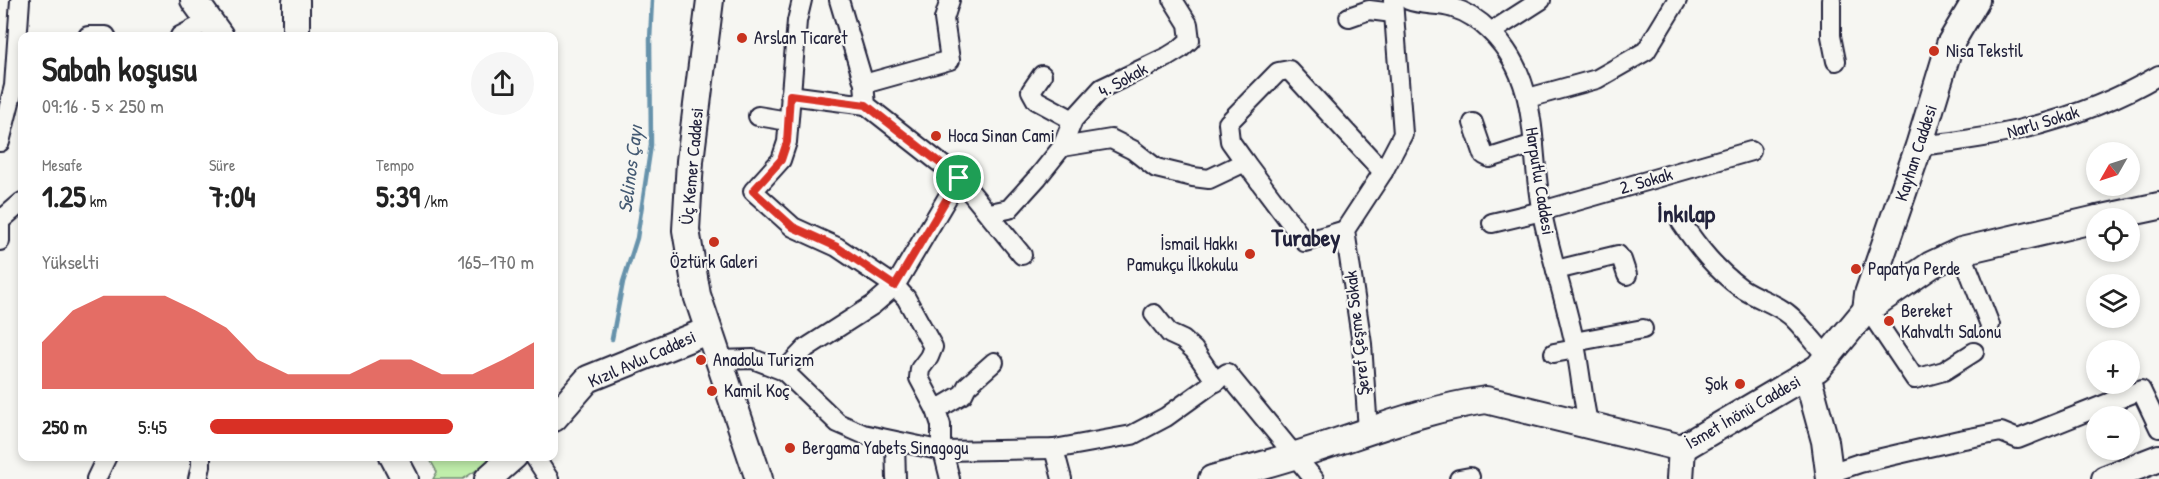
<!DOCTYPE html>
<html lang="tr">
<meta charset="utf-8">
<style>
:root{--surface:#fff;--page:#f6f6f6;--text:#222;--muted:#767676;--accent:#d93025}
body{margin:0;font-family:"Patrick Hand",sans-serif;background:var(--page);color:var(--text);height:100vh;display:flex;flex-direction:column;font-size:22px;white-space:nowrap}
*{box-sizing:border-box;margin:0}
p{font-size:20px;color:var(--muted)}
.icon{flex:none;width:33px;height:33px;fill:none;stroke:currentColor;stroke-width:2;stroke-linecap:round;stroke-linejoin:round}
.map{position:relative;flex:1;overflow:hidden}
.sheet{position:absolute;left:18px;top:32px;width:540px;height:429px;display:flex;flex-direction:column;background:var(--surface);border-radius:12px;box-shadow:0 3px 9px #0003}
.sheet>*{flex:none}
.needle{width:39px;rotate:231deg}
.buttons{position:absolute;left:2086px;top:142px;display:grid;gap:12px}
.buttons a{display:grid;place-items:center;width:54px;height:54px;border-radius:50%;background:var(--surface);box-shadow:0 3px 9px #0003;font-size:30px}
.pin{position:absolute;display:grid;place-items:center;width:51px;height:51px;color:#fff;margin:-26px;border:3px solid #fff;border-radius:50%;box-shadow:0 2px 6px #0007}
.round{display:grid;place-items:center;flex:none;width:63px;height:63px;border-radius:32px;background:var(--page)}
.head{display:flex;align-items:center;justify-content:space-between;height:102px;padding:0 24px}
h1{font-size:33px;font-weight:700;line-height:45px}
.figures{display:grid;grid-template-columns:repeat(3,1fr);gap:9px;height:102px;padding:6px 24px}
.figures div{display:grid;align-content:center}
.figures b{font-size:30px;font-weight:700}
.figures small{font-size:16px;font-weight:400}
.figures p{font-size:16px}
.chart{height:168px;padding:12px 24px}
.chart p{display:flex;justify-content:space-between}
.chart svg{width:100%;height:108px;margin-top:6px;fill:var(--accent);opacity:.7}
ul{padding:0 24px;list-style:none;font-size:20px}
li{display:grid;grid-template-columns:96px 72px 1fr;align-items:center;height:45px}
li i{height:15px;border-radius:8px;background:var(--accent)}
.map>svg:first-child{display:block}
.green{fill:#c0eeab;stroke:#718873;stroke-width:1.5}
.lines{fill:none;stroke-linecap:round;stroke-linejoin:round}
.stream{stroke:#6692ab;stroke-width:4.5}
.street-casing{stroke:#22223b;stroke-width:22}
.secondary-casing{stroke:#22223b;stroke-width:30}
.street{stroke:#f6f6f2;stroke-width:18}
.secondary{stroke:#f6f6f2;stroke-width:26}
.route-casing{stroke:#fff;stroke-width:12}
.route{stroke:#d93025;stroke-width:8}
.poi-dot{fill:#c8321e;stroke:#f6f6f2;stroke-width:2}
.labels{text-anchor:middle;stroke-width:4.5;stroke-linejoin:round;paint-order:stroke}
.poi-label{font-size:18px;fill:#22223b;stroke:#f6f6f2;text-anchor:start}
.street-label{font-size:18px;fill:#22223b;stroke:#f6f6f2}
.water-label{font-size:20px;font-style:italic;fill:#445a73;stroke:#f6f6f2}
.district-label{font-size:24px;font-weight:bold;fill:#22223b;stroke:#f6f6f2}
</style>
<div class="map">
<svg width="2159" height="479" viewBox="0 0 2159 479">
<rect width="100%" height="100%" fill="#f6f6f2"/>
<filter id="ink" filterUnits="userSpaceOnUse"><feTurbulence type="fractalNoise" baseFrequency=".0167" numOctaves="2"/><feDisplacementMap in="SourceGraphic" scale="12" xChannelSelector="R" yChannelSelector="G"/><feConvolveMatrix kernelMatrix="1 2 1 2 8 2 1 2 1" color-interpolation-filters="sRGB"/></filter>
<g filter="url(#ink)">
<polygon class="green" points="428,456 486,456 490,461 463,479 433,479 437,472"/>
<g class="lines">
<polyline class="stream" points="612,339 623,282 637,238 651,145 650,40 652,0"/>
<defs>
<g id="street">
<polyline points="802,0 797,21 787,142 781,160 753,191 793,227 837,247 895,286 906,298 933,347 929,357 920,369 919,378 936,410 941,425 941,443 950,479"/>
<polyline points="839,0 864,84 866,105 959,178 1022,255"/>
<path d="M1408,0c15,6 30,3 45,8 14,4 28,14 38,24 51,51 38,117 51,181 9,46 25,91 34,137 5,26 7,52 13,77"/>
<polyline points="1831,0 1831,36 1836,61"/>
<polyline points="1349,17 1369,10 1393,13"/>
<polyline points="1491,32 1541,0"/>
<polyline points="88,36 106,36"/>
<polyline points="180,36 209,21"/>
<polyline points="1042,75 1031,91 1036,100 1073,120"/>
<polyline points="864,84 950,60 944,19 950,0"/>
<polyline points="790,95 866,105"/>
<polyline points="1528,98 1597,79 1646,51 1677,0"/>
<polyline points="758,116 788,121"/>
<polyline points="1473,123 1484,155 1490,158 1534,144"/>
<polyline points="0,142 14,86 20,0"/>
<path d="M1919,146c83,-8 168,-28 240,-71"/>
<polyline points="1062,147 1111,139 1133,150 1156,168 1193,177 1209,179 1245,162 1305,242 1345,230"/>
<polyline points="1245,162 1230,141 1228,123 1278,72 1289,70 1383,172"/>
<polyline points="990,213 1009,209 1038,177 1062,147 1073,120 1102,88 1167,57 1180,49 1190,40 1188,24 1173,0"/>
<polyline points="0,217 0,241"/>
<polyline points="0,221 22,202"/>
<path d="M1681,222c17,25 35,48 60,66 16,11 38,16 52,30 12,12 23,26 34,39"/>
<polyline points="1492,223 1542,211 1751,151"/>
<polyline points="1961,251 1990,325"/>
<polyline points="1556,270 1618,255 1622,260 1627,275"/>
<polyline points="1866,310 1874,318 1915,379 1944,371 1974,352"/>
<polyline points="1154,314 1170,334 1183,340 1194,350 1216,382"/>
<polyline points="1574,342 1643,329"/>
<polyline points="1554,353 1576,349"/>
<polyline points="718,360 753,359 784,371 838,423 863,434 943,451 1054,449 1132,435 1166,417 1227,373 1314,479"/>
<polyline points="784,371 806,348 873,305 895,286 959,178"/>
<polyline points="936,410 963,394 967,386 994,362"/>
<polyline points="1368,430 1362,344 1345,230 1383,172 1403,134 1393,0"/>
<polyline points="895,442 896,479"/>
<polyline points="1054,449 1062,479"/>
<polyline points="534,456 549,479"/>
<polyline points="1830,473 1860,463 1959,440 2001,432 2018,439 2141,390 2159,428"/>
<polyline points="96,479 107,456"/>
<polyline points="198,479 201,466 201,456"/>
<polyline points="1459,479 1470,477"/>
</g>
<g id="secondary">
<polyline points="194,0 220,36"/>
<polyline points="296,0 296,36"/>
<polyline points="710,0 690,161 686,230 697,295 759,479"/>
<polyline points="2098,219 2159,206"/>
<polyline points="1866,310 1868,294 1919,146 1950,44 1976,0"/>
<polyline points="1807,375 1825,441 1830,479"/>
<polyline points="554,418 588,379 707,331"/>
<polyline points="393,456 405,479"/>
<polyline points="488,479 514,456"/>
<path d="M1212,479c28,-8 56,-15 84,-24 63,-19 125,-46 190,-55l196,48 136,-80 48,-58 65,-45 30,-14 136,-32"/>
<polyline points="1680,479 1682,448"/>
<polyline points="2105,479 2159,458"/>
</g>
</defs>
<use href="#street" class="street-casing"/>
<use href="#secondary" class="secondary-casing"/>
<use href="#street" class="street"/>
<use href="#secondary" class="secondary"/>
</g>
</g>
<g class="lines" filter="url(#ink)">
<defs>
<polygon id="route" points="790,95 866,105 959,178 895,286 837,247 793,227 753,191 781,160 787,142"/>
</defs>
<use href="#route" class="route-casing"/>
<use href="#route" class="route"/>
</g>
<g class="poi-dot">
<circle cx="742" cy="38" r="6"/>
<circle cx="1934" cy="51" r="6"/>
<circle cx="936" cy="136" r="6"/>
<circle cx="714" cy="242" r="6"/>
<circle cx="1250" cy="254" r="6"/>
<circle cx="1856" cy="269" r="6"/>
<circle cx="1889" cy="321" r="6"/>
<circle cx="701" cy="360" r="6"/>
<circle cx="1740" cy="384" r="6"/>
<circle cx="712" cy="391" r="6"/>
<circle cx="790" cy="448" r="6"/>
</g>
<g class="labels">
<g class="poi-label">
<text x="754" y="44">Arslan Ticaret</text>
<text x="1946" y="57">Nisa Tekstil</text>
<text x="948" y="142">Hoca Sinan Cami</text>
<text x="1238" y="250" text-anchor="end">İsmail Hakkı<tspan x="1238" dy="21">Pamukçu İlkokulu</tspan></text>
<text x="714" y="268" text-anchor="middle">Öztürk Galeri</text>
<text x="1868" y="275">Papatya Perde</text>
<text x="1901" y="317">Bereket<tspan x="1901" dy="21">Kahvaltı Salonu</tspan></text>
<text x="713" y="366">Anadolu Turizm</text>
<text x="1728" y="390" text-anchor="end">Şok</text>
<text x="724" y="397">Kamil Koç</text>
<text x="802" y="454">Bergama Yabets Sinagogu</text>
</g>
<g class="street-label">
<text transform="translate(1123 80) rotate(-29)" y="6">4. Sokak</text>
<text transform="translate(2043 122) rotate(-17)" y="6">Narlı Sokak</text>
<text transform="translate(1916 153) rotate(-72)" y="6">Kayhan Caddesi</text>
<text transform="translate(692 166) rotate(-85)" y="6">Üç Kemer Caddesi</text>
<text transform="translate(1540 181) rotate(81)" y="6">Harputlu Caddesi</text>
<text transform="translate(1646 181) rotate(-16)" y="6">2. Sokak</text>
<text transform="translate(1357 333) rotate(-96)" y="6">Şeref Çeşme Sokak</text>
<text transform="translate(642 359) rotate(-24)" y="6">Kızıl Avlu Caddesi</text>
<text transform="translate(1743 412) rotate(-30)" y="6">İsmet İnönü Caddesi</text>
</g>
<g class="water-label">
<text transform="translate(630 169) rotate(-83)" y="7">Selinos Çayı</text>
</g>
<g class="district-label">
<text x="1686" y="222">İnkılap</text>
<text x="1306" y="246">Turabey</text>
</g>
</g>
</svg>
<div class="buttons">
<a><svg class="needle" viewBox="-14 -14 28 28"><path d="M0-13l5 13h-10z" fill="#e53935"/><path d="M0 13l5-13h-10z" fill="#767676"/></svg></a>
<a><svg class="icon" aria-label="locate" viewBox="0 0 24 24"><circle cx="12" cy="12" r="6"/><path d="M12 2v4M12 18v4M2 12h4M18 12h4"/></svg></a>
<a><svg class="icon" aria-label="layers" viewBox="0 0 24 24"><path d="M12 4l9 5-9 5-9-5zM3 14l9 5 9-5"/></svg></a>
<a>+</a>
<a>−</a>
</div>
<div class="pin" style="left:959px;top:178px;background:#1e9e55"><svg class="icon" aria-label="arrive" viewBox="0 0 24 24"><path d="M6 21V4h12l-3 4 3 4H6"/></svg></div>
<section class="sheet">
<div class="head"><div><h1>Sabah koşusu</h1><p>09:16 · 5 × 250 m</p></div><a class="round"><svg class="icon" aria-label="share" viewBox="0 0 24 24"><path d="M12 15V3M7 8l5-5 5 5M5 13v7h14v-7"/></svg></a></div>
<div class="figures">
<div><p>Mesafe</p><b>1.25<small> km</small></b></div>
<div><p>Süre</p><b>7:04</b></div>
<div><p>Tempo</p><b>5:39<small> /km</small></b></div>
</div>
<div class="chart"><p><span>Yükselti</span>165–170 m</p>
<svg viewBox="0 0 160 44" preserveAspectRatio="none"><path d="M0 44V25L10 12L20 6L30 6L40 6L50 12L60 19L70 32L80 38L90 38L100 38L110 32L120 32L130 38L140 38L150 32L160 25V44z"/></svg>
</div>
<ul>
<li><b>250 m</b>5:45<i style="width:75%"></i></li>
</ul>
</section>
</div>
